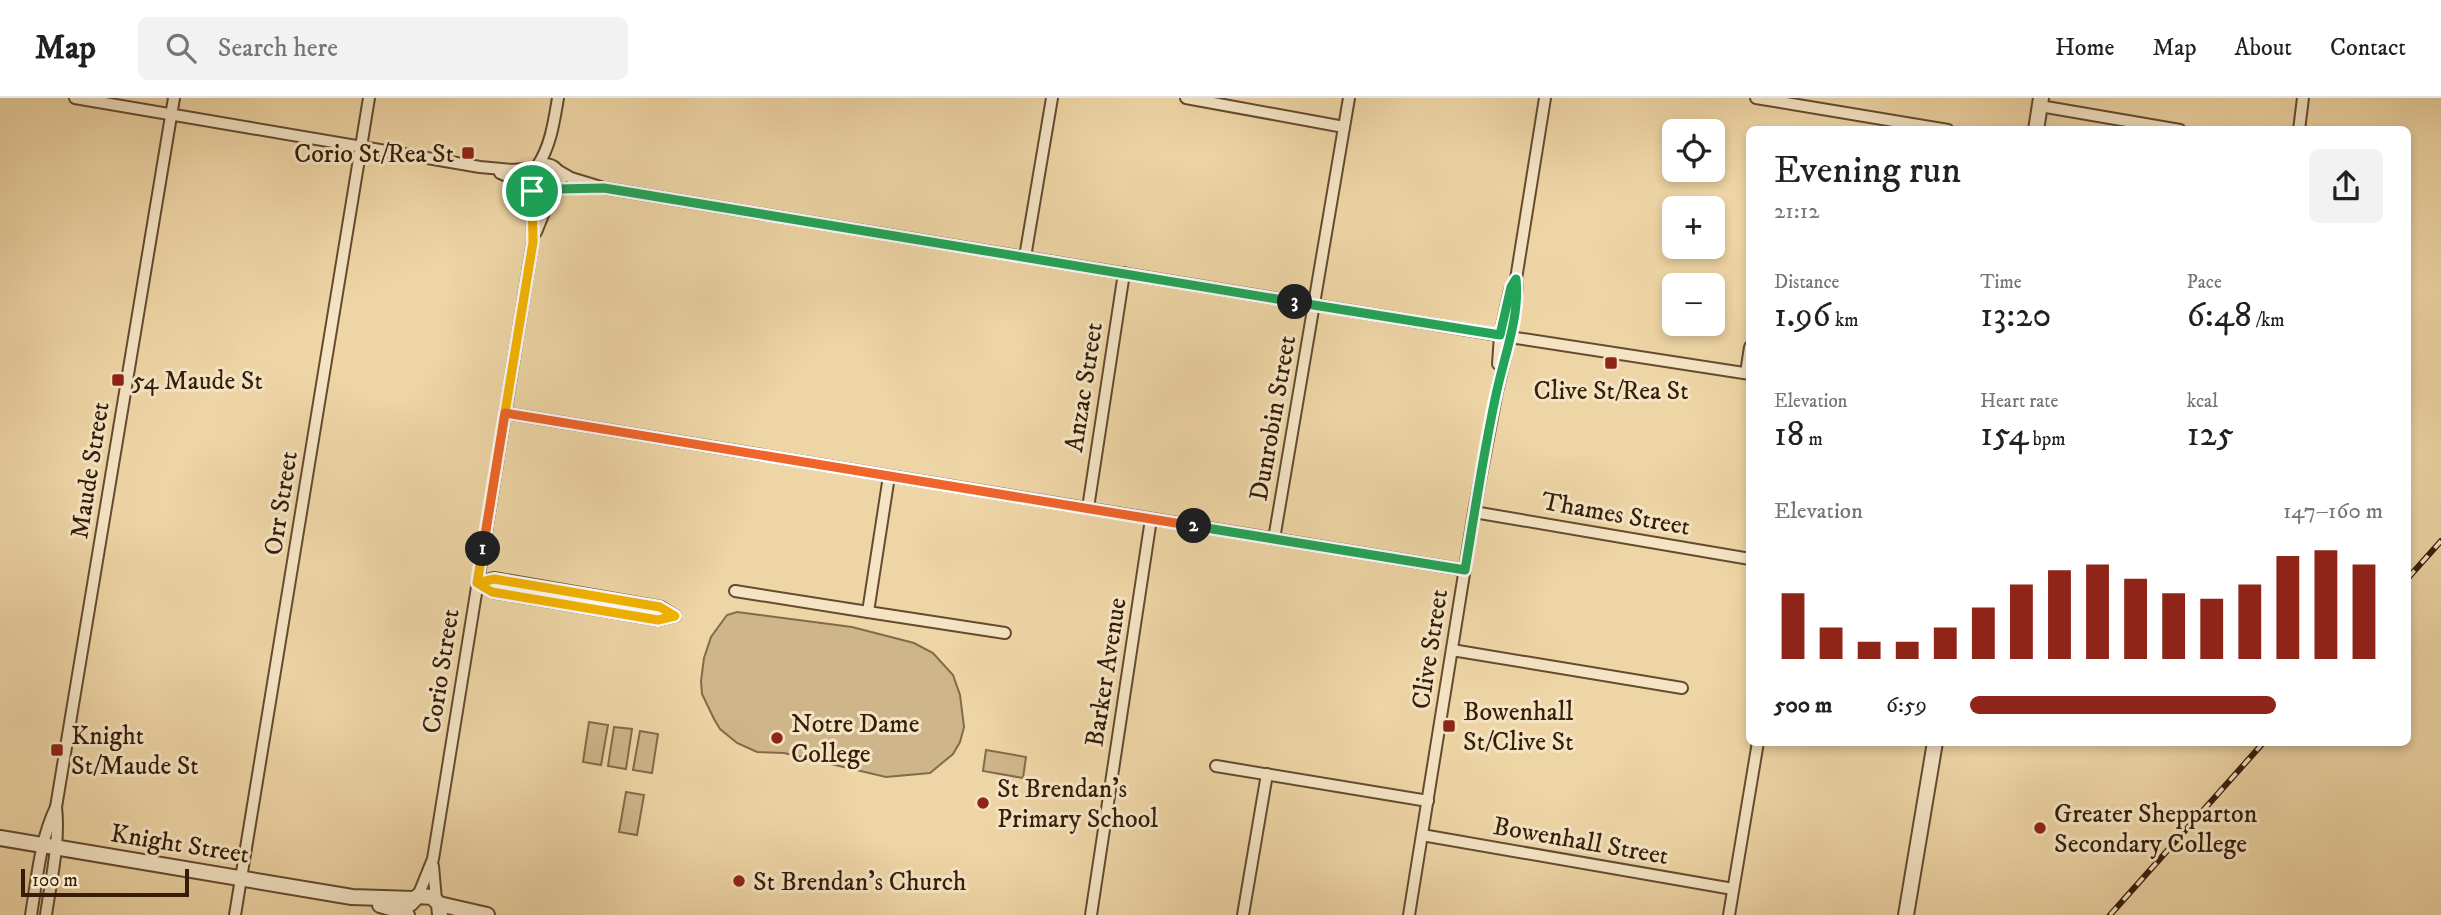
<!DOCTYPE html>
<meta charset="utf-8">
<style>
:root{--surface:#fff;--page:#f2f2f2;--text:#202124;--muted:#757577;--line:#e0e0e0;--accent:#8f2418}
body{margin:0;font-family:"IM FELL DW Pica",serif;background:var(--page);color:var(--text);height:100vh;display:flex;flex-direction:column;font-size:26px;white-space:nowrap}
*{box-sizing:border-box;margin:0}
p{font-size:23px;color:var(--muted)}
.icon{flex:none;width:38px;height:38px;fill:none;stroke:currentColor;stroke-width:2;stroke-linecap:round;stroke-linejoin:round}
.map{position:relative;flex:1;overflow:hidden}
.details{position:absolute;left:1746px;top:28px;width:665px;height:620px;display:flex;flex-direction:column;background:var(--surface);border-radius:10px;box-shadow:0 4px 10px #0003}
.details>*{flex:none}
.tools{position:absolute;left:1662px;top:21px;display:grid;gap:14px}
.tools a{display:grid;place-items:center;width:63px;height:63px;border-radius:10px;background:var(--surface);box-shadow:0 4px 10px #0003;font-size:35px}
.scale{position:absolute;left:21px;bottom:18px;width:168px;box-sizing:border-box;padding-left:7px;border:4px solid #351d09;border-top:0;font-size:19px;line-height:24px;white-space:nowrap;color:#351d09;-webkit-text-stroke:5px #f4e4c4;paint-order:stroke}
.pin{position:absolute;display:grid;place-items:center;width:60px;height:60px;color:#fff;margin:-30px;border:4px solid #fff;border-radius:50%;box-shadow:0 2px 7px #0007}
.km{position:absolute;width:35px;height:35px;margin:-18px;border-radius:50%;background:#222;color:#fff;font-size:19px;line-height:35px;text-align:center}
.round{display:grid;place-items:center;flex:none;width:74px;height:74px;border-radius:10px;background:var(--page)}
.overview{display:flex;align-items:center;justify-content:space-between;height:119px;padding:0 28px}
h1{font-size:38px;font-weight:600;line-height:52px}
.figures{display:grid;grid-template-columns:repeat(3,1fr);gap:10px;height:119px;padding:7px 28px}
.figures div{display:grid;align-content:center}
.figures b{font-size:35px;font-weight:600}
.figures small{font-size:19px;font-weight:400}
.figures p{font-size:19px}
.chart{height:196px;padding:14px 28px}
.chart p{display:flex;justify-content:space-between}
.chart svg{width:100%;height:126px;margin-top:7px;stroke:var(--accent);stroke-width:6}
ul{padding:0 28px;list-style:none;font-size:23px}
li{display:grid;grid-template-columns:112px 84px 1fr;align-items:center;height:52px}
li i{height:18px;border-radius:9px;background:var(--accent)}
header{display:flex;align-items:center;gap:42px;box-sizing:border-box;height:98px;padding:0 35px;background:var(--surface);border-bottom:2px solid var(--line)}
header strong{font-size:33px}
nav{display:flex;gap:38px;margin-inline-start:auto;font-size:24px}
.search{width:490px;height:63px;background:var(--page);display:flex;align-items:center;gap:18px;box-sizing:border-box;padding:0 24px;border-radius:10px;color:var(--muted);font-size:26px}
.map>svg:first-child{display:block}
.green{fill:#cfb68a;stroke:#826a4a;stroke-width:2}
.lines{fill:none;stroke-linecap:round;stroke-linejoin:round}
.minor-casing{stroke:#634b30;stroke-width:14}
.tertiary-casing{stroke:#634b30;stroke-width:18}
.minor{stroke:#f4e4c4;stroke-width:10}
.tertiary{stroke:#f4e4c4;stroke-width:14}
.rail-casing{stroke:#351d09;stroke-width:6}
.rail{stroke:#f4e4c4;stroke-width:3.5;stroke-dasharray:10;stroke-linecap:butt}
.split-1-casing{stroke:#fff;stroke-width:14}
.split-2-casing{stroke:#fff;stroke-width:14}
.split-3-casing{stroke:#fff;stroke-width:14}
.split-4-casing{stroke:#fff;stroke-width:14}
.split-1{stroke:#f5b400;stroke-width:9}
.split-2{stroke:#f0652b;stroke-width:9}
.split-3{stroke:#22a559;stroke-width:9}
.split-4{stroke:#22a559;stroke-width:9}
.poi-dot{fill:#8f2418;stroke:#f4e4c4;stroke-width:2.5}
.labels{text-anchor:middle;stroke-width:6;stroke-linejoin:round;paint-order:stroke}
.poi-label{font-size:26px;fill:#351d09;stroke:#f4e4c4;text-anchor:start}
.street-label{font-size:26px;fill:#351d09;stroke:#f4e4c4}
</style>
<header>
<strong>Map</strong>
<div class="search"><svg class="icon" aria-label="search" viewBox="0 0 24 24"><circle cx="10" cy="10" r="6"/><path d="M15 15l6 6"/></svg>Search here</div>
<nav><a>Home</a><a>Map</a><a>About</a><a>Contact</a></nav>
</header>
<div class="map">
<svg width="2441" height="817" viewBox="0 0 2441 817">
<rect width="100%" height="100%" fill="#eed5a5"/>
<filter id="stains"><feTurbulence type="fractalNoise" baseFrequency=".00286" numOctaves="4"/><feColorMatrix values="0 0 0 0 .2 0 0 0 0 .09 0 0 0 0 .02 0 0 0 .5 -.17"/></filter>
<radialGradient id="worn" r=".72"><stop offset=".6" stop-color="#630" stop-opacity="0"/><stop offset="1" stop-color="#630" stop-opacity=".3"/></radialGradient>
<g class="green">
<polygon points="737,514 852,529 914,545 933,555 953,577 960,597 964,629 960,644 953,656 930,675 886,679 784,655 757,654 737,645 720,631 714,621 702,596 701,583 704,560 711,539 727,517"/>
<polygon points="589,624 608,627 601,667 583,664"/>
<polygon points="614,629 632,631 626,671 608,668"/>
<polygon points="640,633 658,636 652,675 633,672"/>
<polygon points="986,652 1026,659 1023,680 983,673"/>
<polygon points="626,694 644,697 637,737 619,734"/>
</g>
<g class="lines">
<defs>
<g id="minor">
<polyline points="75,0 480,69 512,72 534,70"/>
<polyline points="1186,0 1344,29"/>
<polyline points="1756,0 1948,32"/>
<polyline points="2040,8 2180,32"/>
<polyline points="2299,32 2303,0"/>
<circle cx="545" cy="82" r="16"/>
<path d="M538,67c13,-20 16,-44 20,-67"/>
<polyline points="559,73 571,80 604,90 1510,239 1750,276"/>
<polyline points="500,75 530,88"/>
<polyline points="558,91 591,89"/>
<polyline points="536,134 551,97"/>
<polyline points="1025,159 1052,0"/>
<polyline points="1498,266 1500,237 1510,192"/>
<polyline points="1746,275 1750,249"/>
<polyline points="505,315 1465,472"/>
<polyline points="1088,410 1124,175"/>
<polyline points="1474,414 1750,461"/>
<polyline points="1274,441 1349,0"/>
<polyline points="477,485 494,480 661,509 675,518"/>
<polyline points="477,485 492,494 658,522 675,518"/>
<polyline points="735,493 868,514 889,378"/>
<polyline points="868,514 1005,535"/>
<polyline points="1452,552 1682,590"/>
<polyline points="1216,668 1428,703"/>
<polyline points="1422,737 1733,791"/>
<polyline points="433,768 436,802"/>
<polyline points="418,798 433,761 533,143 532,93"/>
<path d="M31,817c6,-36 9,-75 25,-108"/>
<path d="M46,817c5,-35 14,-72 10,-108l118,-709"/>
<polyline points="235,817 369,0"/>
<polyline points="1091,817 1151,421"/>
<polyline points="1243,817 1267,676"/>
<polyline points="1409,817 1474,414 1497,293 1510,239 1517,191 1516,181 1545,0"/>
<polyline points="1729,817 1758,644"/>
</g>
<g id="tertiary">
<polyline points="2036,32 2041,0"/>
<polyline points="0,740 352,799 414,801"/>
<polyline points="410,806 418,798 432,799 439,806 440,817"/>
<polyline points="439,806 487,817"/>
<polyline points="380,807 401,813 407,817"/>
<polyline points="1906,817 1935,644"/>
</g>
</defs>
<use href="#minor" class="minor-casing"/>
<use href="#tertiary" class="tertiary-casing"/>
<use href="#minor" class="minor"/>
<use href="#tertiary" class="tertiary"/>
<defs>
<g id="rail">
<polyline points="2408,480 2441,443"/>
<polyline points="2110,817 2264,644"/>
</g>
</defs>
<use href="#rail" class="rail-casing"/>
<use href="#rail" class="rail"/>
</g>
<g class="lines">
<defs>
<polyline id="split-1" points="483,451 477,485 494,481 660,509 675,518 658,522 492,494 477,485 533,144 532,93"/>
<polyline id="split-2" points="483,451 505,315 1194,428"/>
<path id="split-3" d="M1194,428l271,44c10,-60 19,-121 32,-180 8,-36 23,-75 19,-111l-5,8 -11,48 -205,-33"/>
<polyline id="split-4" points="532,93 546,98 558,91 604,90 1295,204"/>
</defs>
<use href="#split-1" class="split-1-casing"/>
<use href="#split-2" class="split-2-casing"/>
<use href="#split-3" class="split-3-casing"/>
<use href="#split-4" class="split-4-casing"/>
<use href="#split-1" class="split-1"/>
<use href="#split-2" class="split-2"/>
<use href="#split-3" class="split-3"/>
<use href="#split-4" class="split-4"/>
</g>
<g class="poi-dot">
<rect x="461" y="48" width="14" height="14" rx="3.5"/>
<rect x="1604" y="258" width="14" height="14" rx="3.5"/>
<rect x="111" y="275" width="14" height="14" rx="3.5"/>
<rect x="1442" y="621" width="14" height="14" rx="3.5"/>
<circle cx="777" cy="640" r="7"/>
<rect x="50" y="645" width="14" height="14" rx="3.5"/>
<circle cx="983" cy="705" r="7"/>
<circle cx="2040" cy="730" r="7"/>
<circle cx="739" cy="783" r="7"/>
</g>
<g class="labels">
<g class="poi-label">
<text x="454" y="64" text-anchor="end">Corio St/Rea St</text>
<text x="132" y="291">54 Maude St</text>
<text x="1611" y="301" text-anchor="middle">Clive St/Rea St</text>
<text x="1463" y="622">Bowenhall<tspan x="1463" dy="30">St/Clive St</tspan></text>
<text x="791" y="634">Notre Dame<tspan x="791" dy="30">College</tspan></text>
<text x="71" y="646">Knight<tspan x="71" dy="30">St/Maude St</tspan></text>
<text x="997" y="699">St Brendan's<tspan x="997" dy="30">Primary School</tspan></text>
<text x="2054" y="724">Greater Shepparton<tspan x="2054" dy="30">Secondary College</tspan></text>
<text x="753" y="792">St Brendan's Church</text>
</g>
<g class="street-label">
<text transform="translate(1083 289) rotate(-81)" y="9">Anzac Street</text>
<text transform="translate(1272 320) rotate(-80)" y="9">Dunrobin Street</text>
<text transform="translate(89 372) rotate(-81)" y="9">Maude Street</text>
<text transform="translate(280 405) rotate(-81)" y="9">Orr Street</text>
<text transform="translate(1616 415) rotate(10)" y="9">Thames Street</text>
<text transform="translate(1429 551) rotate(-81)" y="9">Clive Street</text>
<text transform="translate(440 573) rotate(-81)" y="9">Corio Street</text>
<text transform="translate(1105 574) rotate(-81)" y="9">Barker Avenue</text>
<text transform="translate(1581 742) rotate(10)" y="9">Bowenhall Street</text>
<text transform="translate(180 745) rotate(9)" y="9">Knight Street</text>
</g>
</g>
<rect width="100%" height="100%" filter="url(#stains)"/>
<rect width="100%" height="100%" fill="url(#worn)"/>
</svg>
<div class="tools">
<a><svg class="icon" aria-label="locate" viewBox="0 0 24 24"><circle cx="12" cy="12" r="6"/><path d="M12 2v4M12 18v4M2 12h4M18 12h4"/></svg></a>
<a>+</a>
<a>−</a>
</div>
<div class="scale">100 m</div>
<div class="pin" style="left:532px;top:93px;background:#1e9e55"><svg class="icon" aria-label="arrive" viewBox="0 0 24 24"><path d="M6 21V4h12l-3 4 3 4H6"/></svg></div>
<b class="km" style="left:483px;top:451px">1</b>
<b class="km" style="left:1194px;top:428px">2</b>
<b class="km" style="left:1295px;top:204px">3</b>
<section class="details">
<div class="overview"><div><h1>Evening run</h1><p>21:12</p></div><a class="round"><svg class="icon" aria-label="share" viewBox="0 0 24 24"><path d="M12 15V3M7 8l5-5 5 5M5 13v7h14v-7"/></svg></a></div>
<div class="figures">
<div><p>Distance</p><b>1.96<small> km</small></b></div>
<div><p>Time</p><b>13:20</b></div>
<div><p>Pace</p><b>6:48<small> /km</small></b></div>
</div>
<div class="figures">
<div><p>Elevation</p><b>18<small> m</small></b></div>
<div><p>Heart rate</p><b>154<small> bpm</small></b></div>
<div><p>kcal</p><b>125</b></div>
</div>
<div class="chart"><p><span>Elevation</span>147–160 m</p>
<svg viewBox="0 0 160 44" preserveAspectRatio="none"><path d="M5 44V21M15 44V33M25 44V38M35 44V38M45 44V33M55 44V26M65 44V18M75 44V13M85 44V11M95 44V16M105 44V21M115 44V23M125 44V18M135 44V8M145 44V6M155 44V11"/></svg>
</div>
<ul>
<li><b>500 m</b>6:59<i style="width:74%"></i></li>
</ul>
</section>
</div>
